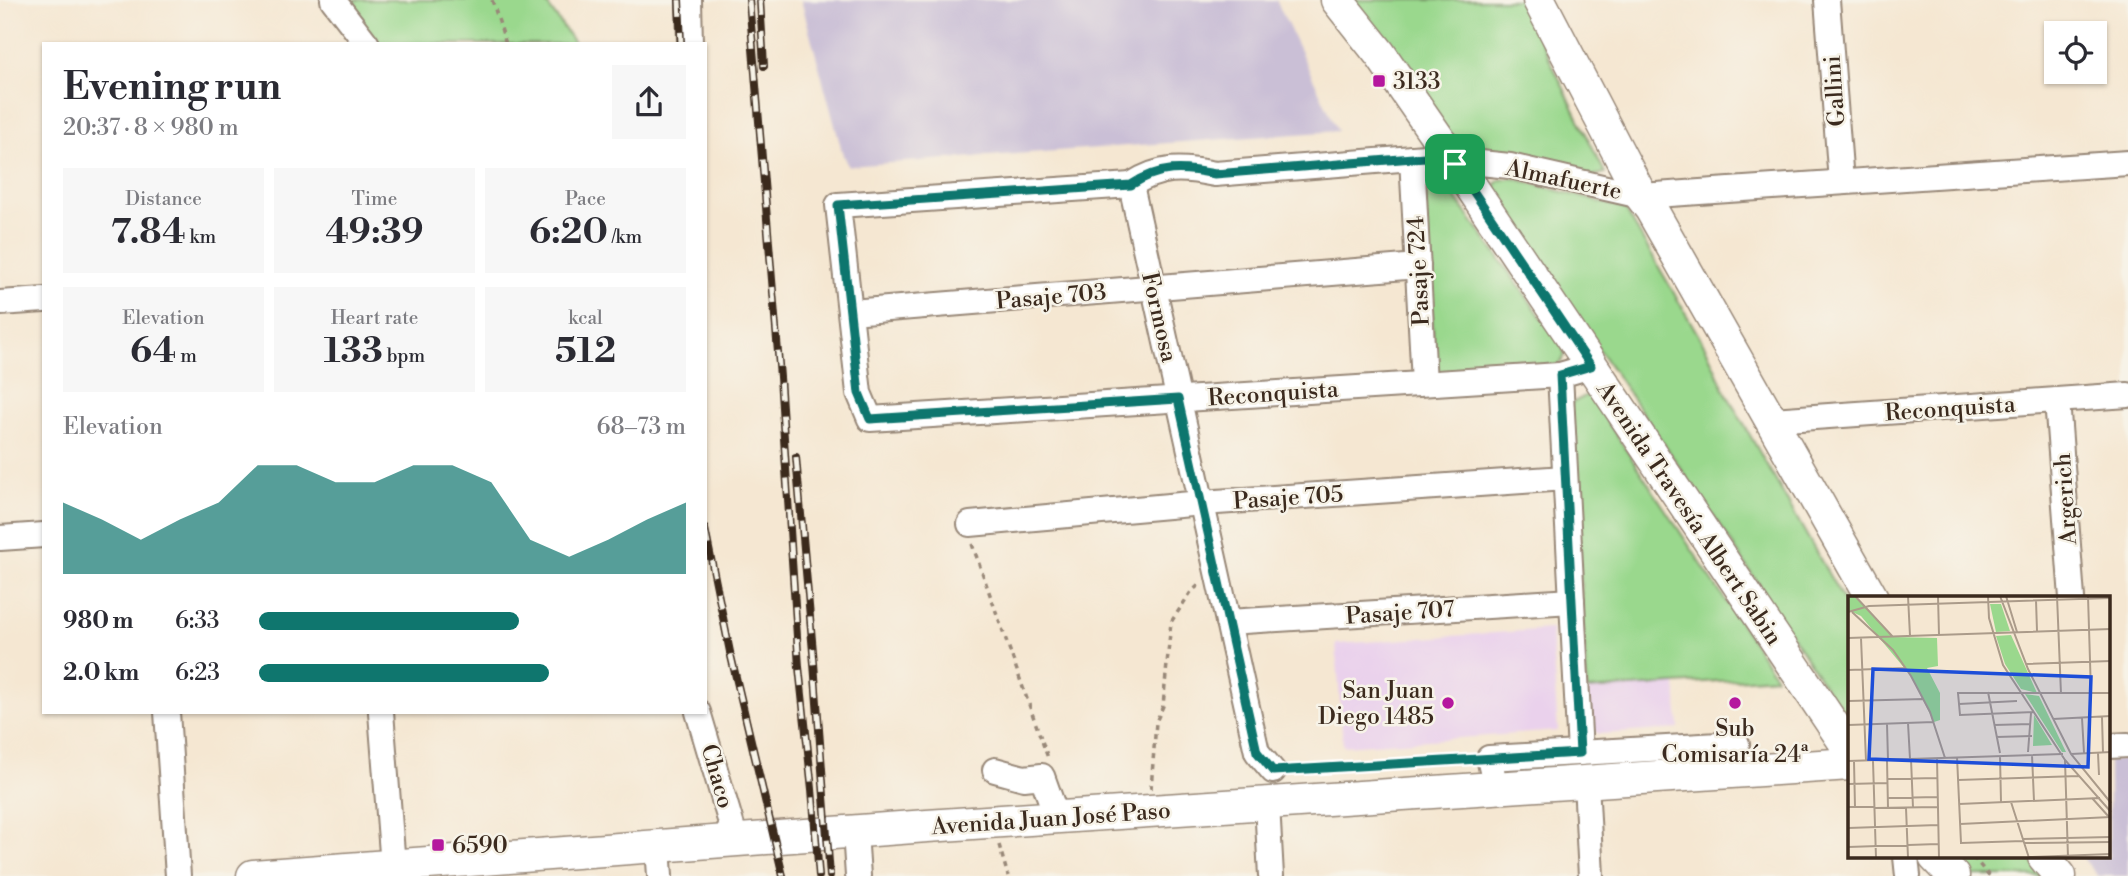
<!DOCTYPE html>
<meta charset="utf-8">
<style>
:root{--surface:#fff;--page:#f7f7f7;--text:#2b2b33;--muted:#7c7c81;--accent:#0f766e}
body{margin:0;font-family:"Libre Bodoni",serif;background:var(--page);color:var(--text);height:100vh;display:flex;flex-direction:column;font-size:26px;white-space:nowrap}
*{box-sizing:border-box;margin:0}
p{font-size:23px;color:var(--muted)}
.icon{flex:none;width:38px;height:38px;fill:none;stroke:currentColor;stroke-width:2;stroke-linecap:round;stroke-linejoin:round}
.map{position:relative;flex:1;overflow:hidden}
.side{position:absolute;left:42px;top:42px;width:665px;height:672px;display:flex;flex-direction:column;background:var(--surface);border-radius:0px;box-shadow:0 2px 5px #0004}
.side>*{flex:none}
.buttons{position:absolute;left:2044px;top:21px;display:grid;gap:14px}
.buttons a{display:grid;place-items:center;width:63px;height:63px;border-radius:0px;background:var(--surface);box-shadow:0 2px 5px #0004;font-size:35px}
.pin{position:absolute;display:grid;place-items:center;width:60px;height:60px;color:#fff;margin:-30px;border-radius:14px;box-shadow:0 4px 10px #0006}
.round{display:grid;place-items:center;flex:none;width:74px;height:74px;border-radius:0px;background:var(--page)}
.head{display:flex;align-items:center;justify-content:space-between;height:119px;padding:0 21px}
h1{font-size:38px;font-weight:800;line-height:52px}
.figures{display:grid;grid-template-columns:repeat(3,1fr);gap:10px;height:119px;padding:7px 21px}
.figures div{display:grid;align-content:center;border-radius:0px;background:var(--page);text-align:center}
.figures b{font-size:35px;font-weight:800}
.figures small{font-size:19px;font-weight:400}
.figures p{font-size:19px}
.chart{height:196px;padding:14px 21px}
.chart p{display:flex;justify-content:space-between}
.chart svg{width:100%;height:126px;margin-top:7px;fill:var(--accent);opacity:.7}
ul{padding:0 21px;list-style:none;font-size:23px}
li{display:grid;grid-template-columns:112px 84px 1fr;align-items:center;height:52px}
li i{height:18px;border-radius:9px;background:var(--accent)}
.map>svg:first-child{display:block}
.built{fill:#ead1ec}
.industrial{fill:#cabfd6}
.green{fill:#9ad88d;stroke:#6a8156;stroke-width:2}
.lines{fill:none;stroke-linecap:round;stroke-linejoin:round}
.minor-casing{stroke:#988878;stroke-width:28}
.major-casing{stroke:#988878;stroke-width:35}
.path{stroke:#988878;stroke-width:3.5;stroke-dasharray:5 5;stroke-linecap:butt}
.minor{stroke:#fff;stroke-width:24}
.major{stroke:#fff;stroke-width:32}
.rail-casing{stroke:#3b2a1e;stroke-width:8}
.rail{stroke:#f7f3e8;stroke-width:5;stroke-dasharray:16;stroke-linecap:butt}
.route-casing{stroke:#fff;stroke-width:14}
.route{stroke:#0f766e;stroke-width:9}
.poi-dot{fill:#b5179e;stroke:#f7f3e8;stroke-width:2.5}
.labels{text-anchor:middle;stroke-width:5;stroke-linejoin:round;paint-order:stroke}
.poi-label{font-size:23px;fill:#3b2a1e;stroke:#f7f3e8;text-anchor:start}
.street-label{font-size:23px;fill:#3b2a1e;stroke:#f7f3e8}
.inset-road{fill:none;stroke:#ab9b8a;stroke-width:2}
.view{fill:#1d4ed8;fill-opacity:0.15;stroke:#1d4ed8;stroke-width:3.5}
.inset-edge{fill:none;stroke:#3b2a1e;stroke-width:3.5}
</style>
<div class="map">
<svg width="2128" height="876" viewBox="0 0 2128 876">
<rect width="100%" height="100%" fill="#f7f3e8"/>
<filter id="ink" filterUnits="userSpaceOnUse"><feTurbulence type="fractalNoise" baseFrequency=".0143" numOctaves="2"/><feDisplacementMap in="SourceGraphic" scale="14" xChannelSelector="R" yChannelSelector="G"/><feConvolveMatrix kernelMatrix="1 2 1 2 8 2 1 2 1" color-interpolation-filters="sRGB"/></filter>
<filter id="wash" filterUnits="userSpaceOnUse"><feTurbulence type="fractalNoise" baseFrequency=".00686" numOctaves="4" result="noise"/><feDisplacementMap in="SourceGraphic" scale="28" xChannelSelector="R" yChannelSelector="G"/><feGaussianBlur stdDeviation="1.57" result="paint"/><feColorMatrix in="noise" values="0 0 0 0 0 0 0 0 0 0 0 0 0 0 0 0 0 1.4 0 .05"/><feComposite in="paint" operator="in"/></filter>
<g filter="url(#wash)">
<rect width="100%" height="100%" fill="#f5e7d2"/>
<g class="built">
<polygon points="1551,629 1558,731 1343,746 1336,644"/>
<polygon points="1676,684 1679,729 1599,734 1591,728 1587,690"/>
</g>
<g class="industrial">
<polygon points="801,0 1276,0 1338,131 848,166 843,155"/>
<polygon points="2128,759 2128,876 2098,876 2082,857 2109,857 2109,761"/>
</g>
<g class="green">
<polygon points="333,0 544,0 575,44 367,44"/>
<polygon points="1348,0 1521,0 1605,173 1593,176 1450,143"/>
<polygon points="1433,166 1562,346 1565,355 1562,361 1556,365 1435,372 1424,169"/>
<polygon points="1513,178 1625,209 1707,350 1725,391 1850,612 1850,720 1824,685 1725,533 1490,191 1500,180"/>
<polygon points="1589,394 1776,677 1587,690 1570,404"/>
<polygon points="1935,857 2044,857 2060,876 1953,876"/>
</g>
</g>
<g filter="url(#ink)">
<g class="lines">
<defs>
<g id="minor">
<polyline points="333,0 367,44"/>
<polyline points="689,0 690,44"/>
<polyline points="1827,0 1841,182"/>
<polyline points="1412,158 1424,383"/>
<polyline points="1131,185 1257,752 1273,771"/>
<polyline points="0,303 44,300"/>
<polyline points="851,312 1418,266"/>
<path d="M1591,366l-31,9 -690,44 -11,-26 -21,-188 293,-20c29,-19 51,-18 84,-11l210,-17 31,7 24,-1 30,3 131,30 487,-33"/>
<polyline points="1560,375 1580,753"/>
<polyline points="2057,400 2072,598"/>
<polyline points="1772,420 2128,395"/>
<polyline points="970,524 1202,503 1565,478"/>
<polyline points="0,538 44,535"/>
<polyline points="1228,622 1572,601"/>
<polyline points="167,712 178,876"/>
<polyline points="381,712 393,866"/>
<polyline points="698,712 736,840"/>
<polyline points="2109,746 2128,745"/>
<polyline points="995,770 1024,778 1042,776 1057,818"/>
<polyline points="1586,782 1591,876"/>
<polyline points="1496,788 1489,758 1737,744"/>
<polyline points="1267,804 1271,876"/>
<polyline points="855,832 858,876"/>
<polyline points="658,846 660,876"/>
<polyline points="1906,857 1908,876"/>
</g>
<g id="major">
<polyline points="1337,0 1380,54 1456,164 1850,750"/>
<polyline points="1539,0 1641,196 1651,209 1872,598"/>
<polyline points="1935,857 1953,876"/>
<polyline points="2044,857 2060,876"/>
<polyline points="253,876 927,826 1850,764"/>
</g>
</defs>
<use href="#minor" class="minor-casing"/>
<use href="#major" class="major-casing"/>
<g class="path">
<polyline points="492,0 506,44"/>
<polyline points="972,544 1048,758"/>
<polyline points="1293,770 1470,759"/>
<polyline points="1151,789 1156,722 1163,706 1171,622 1191,592 1200,584"/>
<polyline points="999,845 1008,876"/>
<polyline points="1973,857 1989,876"/>
</g>
<use href="#minor" class="minor"/>
<use href="#major" class="major"/>
<defs>
<g id="rail">
<polyline points="679,0 681,44"/>
<polyline points="749,0 780,377 799,667 812,789 819,876"/>
<polyline points="760,0 764,66"/>
<polyline points="796,457 814,663 830,876"/>
<polyline points="705,529 730,652 783,876"/>
</g>
</defs>
<use href="#rail" class="rail-casing"/>
<use href="#rail" class="rail"/>
</g>
</g>
<g class="lines" filter="url(#ink)">
<defs>
<path id="route" d="M1425,157l30,7 136,202 -31,9 20,378 -307,18 -16,-19 -79,-353 -308,20 -11,-26 -21,-188 293,-20c29,-19 51,-18 84,-11z"/>
</defs>
<use href="#route" class="route-casing"/>
<use href="#route" class="route"/>
</g>
<g class="poi-dot">
<rect x="1372" y="74" width="14" height="14" rx="3.5"/>
<circle cx="1448" cy="703" r="7"/>
<circle cx="1735" cy="703" r="7"/>
<rect x="431" y="838" width="14" height="14" rx="3.5"/>
</g>
<g class="labels">
<g class="poi-label">
<text x="1393" y="89">3133</text>
<text x="1434" y="698" text-anchor="end">San Juan<tspan x="1434" dy="26">Diego 1485</tspan></text>
<text x="1735" y="736" text-anchor="middle">Sub<tspan x="1735" dy="26">Comisaría 24ª</tspan></text>
<text x="452" y="853">6590</text>
</g>
<g class="street-label">
<text transform="translate(1834 91) rotate(-94)" y="8">Gallini</text>
<text transform="translate(1564 179) rotate(12)" y="8">Almafuerte</text>
<text transform="translate(1418 271) rotate(-93)" y="8">Pasaje 724</text>
<text transform="translate(1051 296) rotate(-5)" y="8">Pasaje 703</text>
<text transform="translate(1160 317) rotate(77)" y="8">Formosa</text>
<text transform="translate(1273 393) rotate(-4)" y="8">Reconquista</text>
<text transform="translate(1950 408) rotate(-4)" y="8">Reconquista</text>
<text transform="translate(1288 497) rotate(-4)" y="8">Pasaje 705</text>
<text transform="translate(2065 499) rotate(-94)" y="8">Argerich</text>
<text transform="translate(1690 513) rotate(56)" y="8">Avenida Travesía Albert Sabin</text>
<text transform="translate(1400 612) rotate(-4)" y="8">Pasaje 707</text>
<text transform="translate(718 776) rotate(74)" y="8">Chaco</text>
<text transform="translate(1051 818) rotate(-4)" y="8">Avenida Juan José Paso</text>
</g>
</g>
<g transform="translate(1848 596)">
<rect width="262" height="262" fill="#f5e7d2"/>
<path d="M7,0l38,41 44,1 1,28 -11,2 13,25v27l-6,2 -23,-46 -50,-60 -13,-6v-13zM142,8h11l9,27 -14,1zM163,39l26,58 -16,-4 -16,-25 -9,-28zM177,98l14,2 27,56h-4zM186,119l18,30 -19,1z" fill="#9ad88d"/>
<path class="inset-road" d="M7,0l38,41M60,0l2,40M90,0l1,39M140,0l1,22 14,47 62,95 46,52M152,0l28,73 43,85 40,49M158,0l11,36M209,0l4,98M240,0l3,97M188,4l1,31M0,16l21,-6 242,-8M4,16l41,38 18,26 19,36 15,46M0,42l263,-9M13,42l5,123M178,68l85,-3M0,74l57,-2M140,96l12,61M0,105l76,-2M111,108l58,-3M186,116l-74,3 -2,-22h153M254,121l1,36M234,122l2,35M205,123l58,-3M60,127l2,36M39,128l1,36M0,129l86,-3M146,129l37,-1M148,141l36,-1M180,156l3,-39M250,157l1,22M223,158l40,-2M184,159l2,46M152,160l1,46M109,161l4,86 62,-2M89,162l2,100M63,163l2,49M39,164l1,48M217,164l3,98M0,165l215,-7M6,165l1,46M25,165l3,97M39,183l51,-1M110,184l121,-4M0,188l40,-1M40,202l50,-1M244,202l17,19M163,206l18,56M111,208l141,-6M0,211h27M27,212l62,-1M58,212l2,50M112,228l151,-7M0,232l90,-3M175,243l88,-2M176,247l87,-1M0,251l90,-3M155,262l108,-4"/>
<path class="view" d="M25,73l218,8 -3,90 -219,-8z"/>
<rect width="262" height="262" class="inset-edge"/>
</g>
</svg>
<div class="buttons">
<a><svg class="icon" aria-label="locate" viewBox="0 0 24 24"><circle cx="12" cy="12" r="6"/><path d="M12 2v4M12 18v4M2 12h4M18 12h4"/></svg></a>
</div>
<div class="pin" style="left:1455px;top:164px;background:#1e9e55"><svg class="icon" aria-label="arrive" viewBox="0 0 24 24"><path d="M6 21V4h12l-3 4 3 4H6"/></svg></div>
<section class="side">
<div class="head"><div><h1>Evening run</h1><p>20:37 · 8 × 980 m</p></div><a class="round"><svg class="icon" aria-label="share" viewBox="0 0 24 24"><path d="M12 15V3M7 8l5-5 5 5M5 13v7h14v-7"/></svg></a></div>
<div class="figures">
<div><p>Distance</p><b>7.84<small> km</small></b></div>
<div><p>Time</p><b>49:39</b></div>
<div><p>Pace</p><b>6:20<small> /km</small></b></div>
</div>
<div class="figures">
<div><p>Elevation</p><b>64<small> m</small></b></div>
<div><p>Heart rate</p><b>133<small> bpm</small></b></div>
<div><p>kcal</p><b>512</b></div>
</div>
<div class="chart"><p><span>Elevation</span>68–73 m</p>
<svg viewBox="0 0 160 44" preserveAspectRatio="none"><path d="M0 44V19L10 25L20 32L30 25L40 19L50 6L60 6L70 12L80 12L90 6L100 6L110 12L120 32L130 38L140 32L150 25L160 19V44z"/></svg>
</div>
<ul>
<li><b>980 m</b>6:33<i style="width:61%"></i></li>
<li><b>2.0 km</b>6:23<i style="width:68%"></i></li>
</ul>
</section>
</div>
